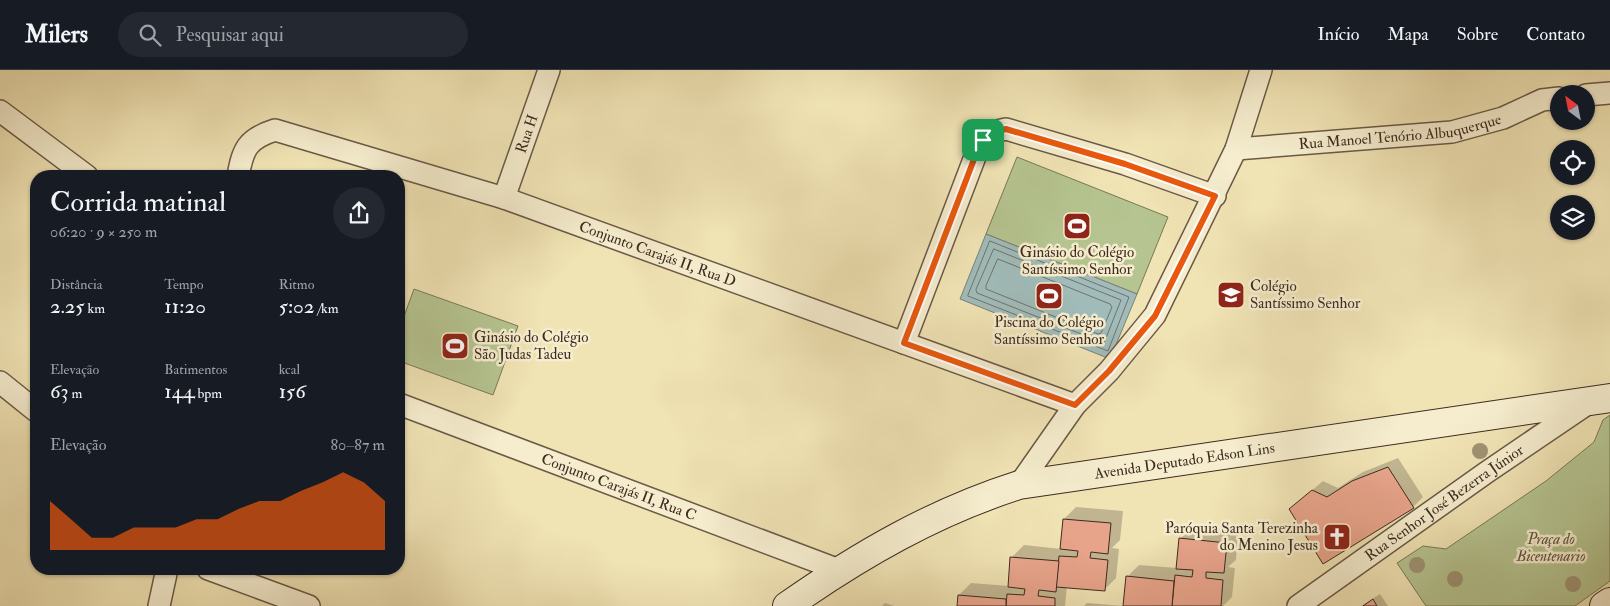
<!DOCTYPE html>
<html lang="pt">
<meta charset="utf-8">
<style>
:root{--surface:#171b24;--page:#242831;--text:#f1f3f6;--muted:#9ea1a6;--line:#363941;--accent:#ea580c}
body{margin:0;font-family:"IM FELL Double Pica",serif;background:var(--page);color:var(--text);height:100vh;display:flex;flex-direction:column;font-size:19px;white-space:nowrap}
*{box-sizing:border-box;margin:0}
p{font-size:16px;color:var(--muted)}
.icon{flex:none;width:28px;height:28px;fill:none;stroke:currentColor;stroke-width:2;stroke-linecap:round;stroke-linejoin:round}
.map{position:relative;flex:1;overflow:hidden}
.sheet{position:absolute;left:30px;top:100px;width:375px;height:405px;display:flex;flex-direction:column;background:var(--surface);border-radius:20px;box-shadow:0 1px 4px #0004}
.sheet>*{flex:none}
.needle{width:32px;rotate:328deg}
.buttons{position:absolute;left:1550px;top:15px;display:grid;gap:10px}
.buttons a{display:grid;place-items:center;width:45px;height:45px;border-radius:50%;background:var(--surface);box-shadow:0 1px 4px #0004;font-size:25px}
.pin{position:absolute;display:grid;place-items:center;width:42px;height:42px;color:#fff;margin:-21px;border-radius:10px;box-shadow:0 2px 8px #0006}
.round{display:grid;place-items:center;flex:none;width:52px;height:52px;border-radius:26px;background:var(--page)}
.headline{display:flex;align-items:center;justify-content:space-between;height:85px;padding:0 20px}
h1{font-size:28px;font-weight:600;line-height:38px}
.metrics{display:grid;grid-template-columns:repeat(3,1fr);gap:8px;height:85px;padding:5px 20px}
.metrics div{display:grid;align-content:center}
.metrics b{font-size:21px;font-weight:600}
.metrics small{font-size:14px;font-weight:400}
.metrics p{font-size:14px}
.chart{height:140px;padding:10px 20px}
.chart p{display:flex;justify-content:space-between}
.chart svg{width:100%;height:90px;margin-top:5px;fill:var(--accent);opacity:.7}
header{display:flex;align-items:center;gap:30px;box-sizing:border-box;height:70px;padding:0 25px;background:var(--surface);border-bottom:1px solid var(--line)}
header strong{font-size:24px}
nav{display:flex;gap:28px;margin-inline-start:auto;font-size:18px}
.search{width:350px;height:45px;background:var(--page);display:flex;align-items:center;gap:12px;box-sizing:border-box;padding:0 18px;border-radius:28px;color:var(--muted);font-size:19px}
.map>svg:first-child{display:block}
.green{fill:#b5c490;stroke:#7a7858}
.water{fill:#a0bbb9;stroke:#79817c}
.shadow{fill:#0003}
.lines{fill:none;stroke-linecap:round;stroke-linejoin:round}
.shore{stroke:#70736d;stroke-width:1}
.building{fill:#e7a48b;stroke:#3f2b21}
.street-casing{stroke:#6b5946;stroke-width:24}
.secondary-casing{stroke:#3f2b21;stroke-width:30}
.street{stroke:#f5edce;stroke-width:21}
.secondary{stroke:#f5edce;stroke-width:28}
.tree{fill:#9f9373}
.route-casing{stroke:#fff;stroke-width:10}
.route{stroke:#ea580c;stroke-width:6}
.labels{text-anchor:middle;stroke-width:5;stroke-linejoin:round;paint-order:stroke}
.street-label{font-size:15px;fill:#3f2b21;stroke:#f5edce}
.poi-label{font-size:15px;fill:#3f2b21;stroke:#f5edce}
.park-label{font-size:15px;font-style:italic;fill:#5c513d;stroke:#f5edce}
</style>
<header>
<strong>Milers</strong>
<div class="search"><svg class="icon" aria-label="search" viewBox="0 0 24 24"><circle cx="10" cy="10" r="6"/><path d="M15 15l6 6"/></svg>Pesquisar aqui</div>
<nav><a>Início</a><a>Mapa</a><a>Sobre</a><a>Contato</a></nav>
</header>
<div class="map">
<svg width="1610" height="536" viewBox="0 0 1610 536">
<rect width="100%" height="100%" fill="#f0e3b4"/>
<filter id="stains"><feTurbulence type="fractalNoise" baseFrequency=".004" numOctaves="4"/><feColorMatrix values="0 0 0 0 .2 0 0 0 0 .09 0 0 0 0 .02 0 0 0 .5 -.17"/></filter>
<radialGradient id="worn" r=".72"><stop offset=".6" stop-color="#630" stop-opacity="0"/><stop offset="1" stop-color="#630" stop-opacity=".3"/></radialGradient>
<g class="green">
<polygon points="1017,87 1168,147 1137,224 986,164"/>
<polygon points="414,219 518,256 493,325 399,291 399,260"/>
<polygon points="1610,345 1610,511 1575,536 1426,536 1397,493 1423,476 1446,479 1546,411 1594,372 1603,350"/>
</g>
<polygon class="water" points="986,164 1137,224 1110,289 960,229"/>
<g class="shadow">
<polygon points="1398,388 1423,427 1413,437 1290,439 1323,411 1338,418 1363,402"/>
<polygon points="1076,437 1123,441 1120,470 1112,478 1119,479 1116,508 1104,520 1067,515 1065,536 958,536 959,525 971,513 1009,516 1012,487 1024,475 1061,479 1064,449"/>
<polygon points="1192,457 1238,461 1236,490 1228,497 1235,498 1232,527 1223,536 1125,536 1127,507 1139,495 1177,498 1180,469"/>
<polygon points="1380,524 1388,536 1361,536"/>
<polygon points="885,533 894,536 882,536"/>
<polygon points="1087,533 1124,536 1084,536"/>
</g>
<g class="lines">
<g class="shore">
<polygon points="990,171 1129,227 1108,281 968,226"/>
<polygon points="994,179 1121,230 1104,273 977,223 976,220"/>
<polygon points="998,189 1110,234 1112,237 1101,263 1098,264 986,219 986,216"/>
</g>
</g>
<g class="building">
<polygon points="1388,397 1414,438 1323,494 1289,439 1312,420 1327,427 1352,411"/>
<polygon points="1063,449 1111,453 1108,484 1091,482 1090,488 1108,490 1105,521 1056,517 1059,486 1077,487 1078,481 1060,479"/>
<polygon points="1179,468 1227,473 1224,503 1206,502 1206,508 1223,510 1221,536 1172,536 1175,505 1192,507 1193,500 1176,499"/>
<polygon points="1010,487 1059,491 1056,522 1039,520 1038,526 1055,528 1055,536 1006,536 1007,524 1024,525 1025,519 1008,517"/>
<polygon points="1126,506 1174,511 1172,536 1123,536"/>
<polygon points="958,525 1006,529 1006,536 957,536"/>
<polygon points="1373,529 1377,536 1363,536"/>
</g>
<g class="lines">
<defs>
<g id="street">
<polyline points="1586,25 1610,23"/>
<polyline points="0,41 87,106"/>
<path id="s1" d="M1236,79l216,-17 51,-14 39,-18 17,-2"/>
<path id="s2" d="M238,106c5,-27 9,-37 37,-46l229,68 571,207"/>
<path id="s3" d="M504,128l45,-128"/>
<polyline points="904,273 976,84 983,70 993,62 1006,59 1125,94 1215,126"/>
<polyline points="0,312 36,341"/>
<path id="s4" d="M399,334l440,166"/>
<polyline points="1019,415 1075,335 1109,301 1155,245 1236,79 1261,0"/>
<polyline points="208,499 309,536"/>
<polyline points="159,536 167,499"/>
<path id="s5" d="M1298,536l189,-134 103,-70"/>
</g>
<g id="secondary">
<path id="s6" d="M787,536c73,-51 147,-94 232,-121l591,-87"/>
<polyline points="1604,536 1610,532"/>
</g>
</defs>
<use href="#street" class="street-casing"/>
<use href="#secondary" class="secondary-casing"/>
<use href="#street" class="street"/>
<use href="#secondary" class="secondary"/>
</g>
<g class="tree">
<circle cx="1480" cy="381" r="8"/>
<circle cx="1417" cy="495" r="8"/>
<circle cx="1455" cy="509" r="8"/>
<circle cx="1573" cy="514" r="8"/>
</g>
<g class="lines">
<defs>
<path id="route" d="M1006,59l119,35 90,32 -60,120 -46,55 -34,34 -171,-62 72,-189c8,-15 13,-22 30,-25z"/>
</defs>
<use href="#route" class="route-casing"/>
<use href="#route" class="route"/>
</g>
<defs>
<symbol id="stadium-square" viewBox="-11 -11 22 22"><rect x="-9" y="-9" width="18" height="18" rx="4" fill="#8f2418" stroke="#f5edce"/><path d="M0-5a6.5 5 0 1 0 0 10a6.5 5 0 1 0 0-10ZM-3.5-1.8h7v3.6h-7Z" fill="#fff"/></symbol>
<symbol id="school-square" viewBox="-11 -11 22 22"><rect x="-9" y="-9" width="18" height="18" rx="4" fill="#8f2418" stroke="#f5edce"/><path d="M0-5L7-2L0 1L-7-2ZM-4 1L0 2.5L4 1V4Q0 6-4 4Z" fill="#fff"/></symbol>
<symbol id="church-square" viewBox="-11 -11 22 22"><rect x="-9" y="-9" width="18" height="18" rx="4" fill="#8f2418" stroke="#f5edce"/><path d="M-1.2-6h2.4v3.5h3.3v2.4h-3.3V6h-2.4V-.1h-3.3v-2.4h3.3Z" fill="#fff"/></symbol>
</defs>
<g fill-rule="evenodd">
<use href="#stadium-square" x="1061" y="140" width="32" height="32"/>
<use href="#school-square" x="1215" y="209" width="32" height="32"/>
<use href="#stadium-square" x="1033" y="210" width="32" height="32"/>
<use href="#stadium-square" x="439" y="260" width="32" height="32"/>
<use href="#church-square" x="1321" y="451" width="32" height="32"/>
</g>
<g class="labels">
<g class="street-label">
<text dy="5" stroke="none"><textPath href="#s1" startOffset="165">Rua Manoel Tenório Albuquerque</textPath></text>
<text dy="5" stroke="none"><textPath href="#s3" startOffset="68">Rua H</textPath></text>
<text dy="5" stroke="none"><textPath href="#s2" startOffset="466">Conjunto Carajás II, Rua D</textPath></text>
<text dy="5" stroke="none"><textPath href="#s6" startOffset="430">Avenida Deputado Edson Lins</textPath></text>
<text dy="5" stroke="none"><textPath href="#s4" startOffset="235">Conjunto Carajás II, Rua C</textPath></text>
<text dy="5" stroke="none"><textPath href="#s5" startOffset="179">Rua Senhor José Bezerra Júnior</textPath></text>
</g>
<g class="poi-label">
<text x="1077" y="187">Ginásio do Colégio<tspan x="1077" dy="17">Santíssimo Senhor</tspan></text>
<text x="1250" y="221" text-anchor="start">Colégio<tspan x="1250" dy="17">Santíssimo Senhor</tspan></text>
<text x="1049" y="257">Piscina do Colégio<tspan x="1049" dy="17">Santíssimo Senhor</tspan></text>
<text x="474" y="272" text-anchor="start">Ginásio do Colégio<tspan x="474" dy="17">São Judas Tadeu</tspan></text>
<text x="1318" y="463" text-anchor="end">Paróquia Santa Terezinha<tspan x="1318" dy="17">do Menino Jesus</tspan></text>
</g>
<g class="park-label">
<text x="1551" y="474">Praça do<tspan x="1551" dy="17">Bicentenario</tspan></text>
</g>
</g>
<rect width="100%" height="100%" filter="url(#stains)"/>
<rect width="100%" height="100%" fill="url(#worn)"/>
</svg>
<div class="buttons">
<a><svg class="needle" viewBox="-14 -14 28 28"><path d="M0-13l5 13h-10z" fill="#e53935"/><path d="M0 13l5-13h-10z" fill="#9ea1a6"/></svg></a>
<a><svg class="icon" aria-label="locate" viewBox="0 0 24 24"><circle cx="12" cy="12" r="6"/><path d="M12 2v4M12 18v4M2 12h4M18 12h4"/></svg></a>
<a><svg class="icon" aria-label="layers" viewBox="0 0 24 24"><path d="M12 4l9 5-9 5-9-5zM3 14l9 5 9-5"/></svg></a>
</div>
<div class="pin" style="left:983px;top:70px;background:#1e9e55"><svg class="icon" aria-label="arrive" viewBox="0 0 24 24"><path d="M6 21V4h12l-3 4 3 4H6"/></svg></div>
<section class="sheet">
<div class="headline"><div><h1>Corrida matinal</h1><p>06:20 · 9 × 250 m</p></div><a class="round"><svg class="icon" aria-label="share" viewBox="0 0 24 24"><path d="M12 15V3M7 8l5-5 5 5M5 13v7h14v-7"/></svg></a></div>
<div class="metrics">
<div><p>Distância</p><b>2.25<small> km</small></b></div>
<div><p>Tempo</p><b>11:20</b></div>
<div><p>Ritmo</p><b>5:02<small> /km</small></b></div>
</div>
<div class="metrics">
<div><p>Elevação</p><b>63<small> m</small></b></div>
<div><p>Batimentos</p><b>144<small> bpm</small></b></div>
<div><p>kcal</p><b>156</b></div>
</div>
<div class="chart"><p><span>Elevação</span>80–87 m</p>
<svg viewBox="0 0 160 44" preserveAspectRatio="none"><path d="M0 44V20L10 29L20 38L30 38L40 33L50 33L60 33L70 29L80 29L90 24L100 20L110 20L120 15L130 11L140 6L150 11L160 20V44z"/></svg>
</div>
</section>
</div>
